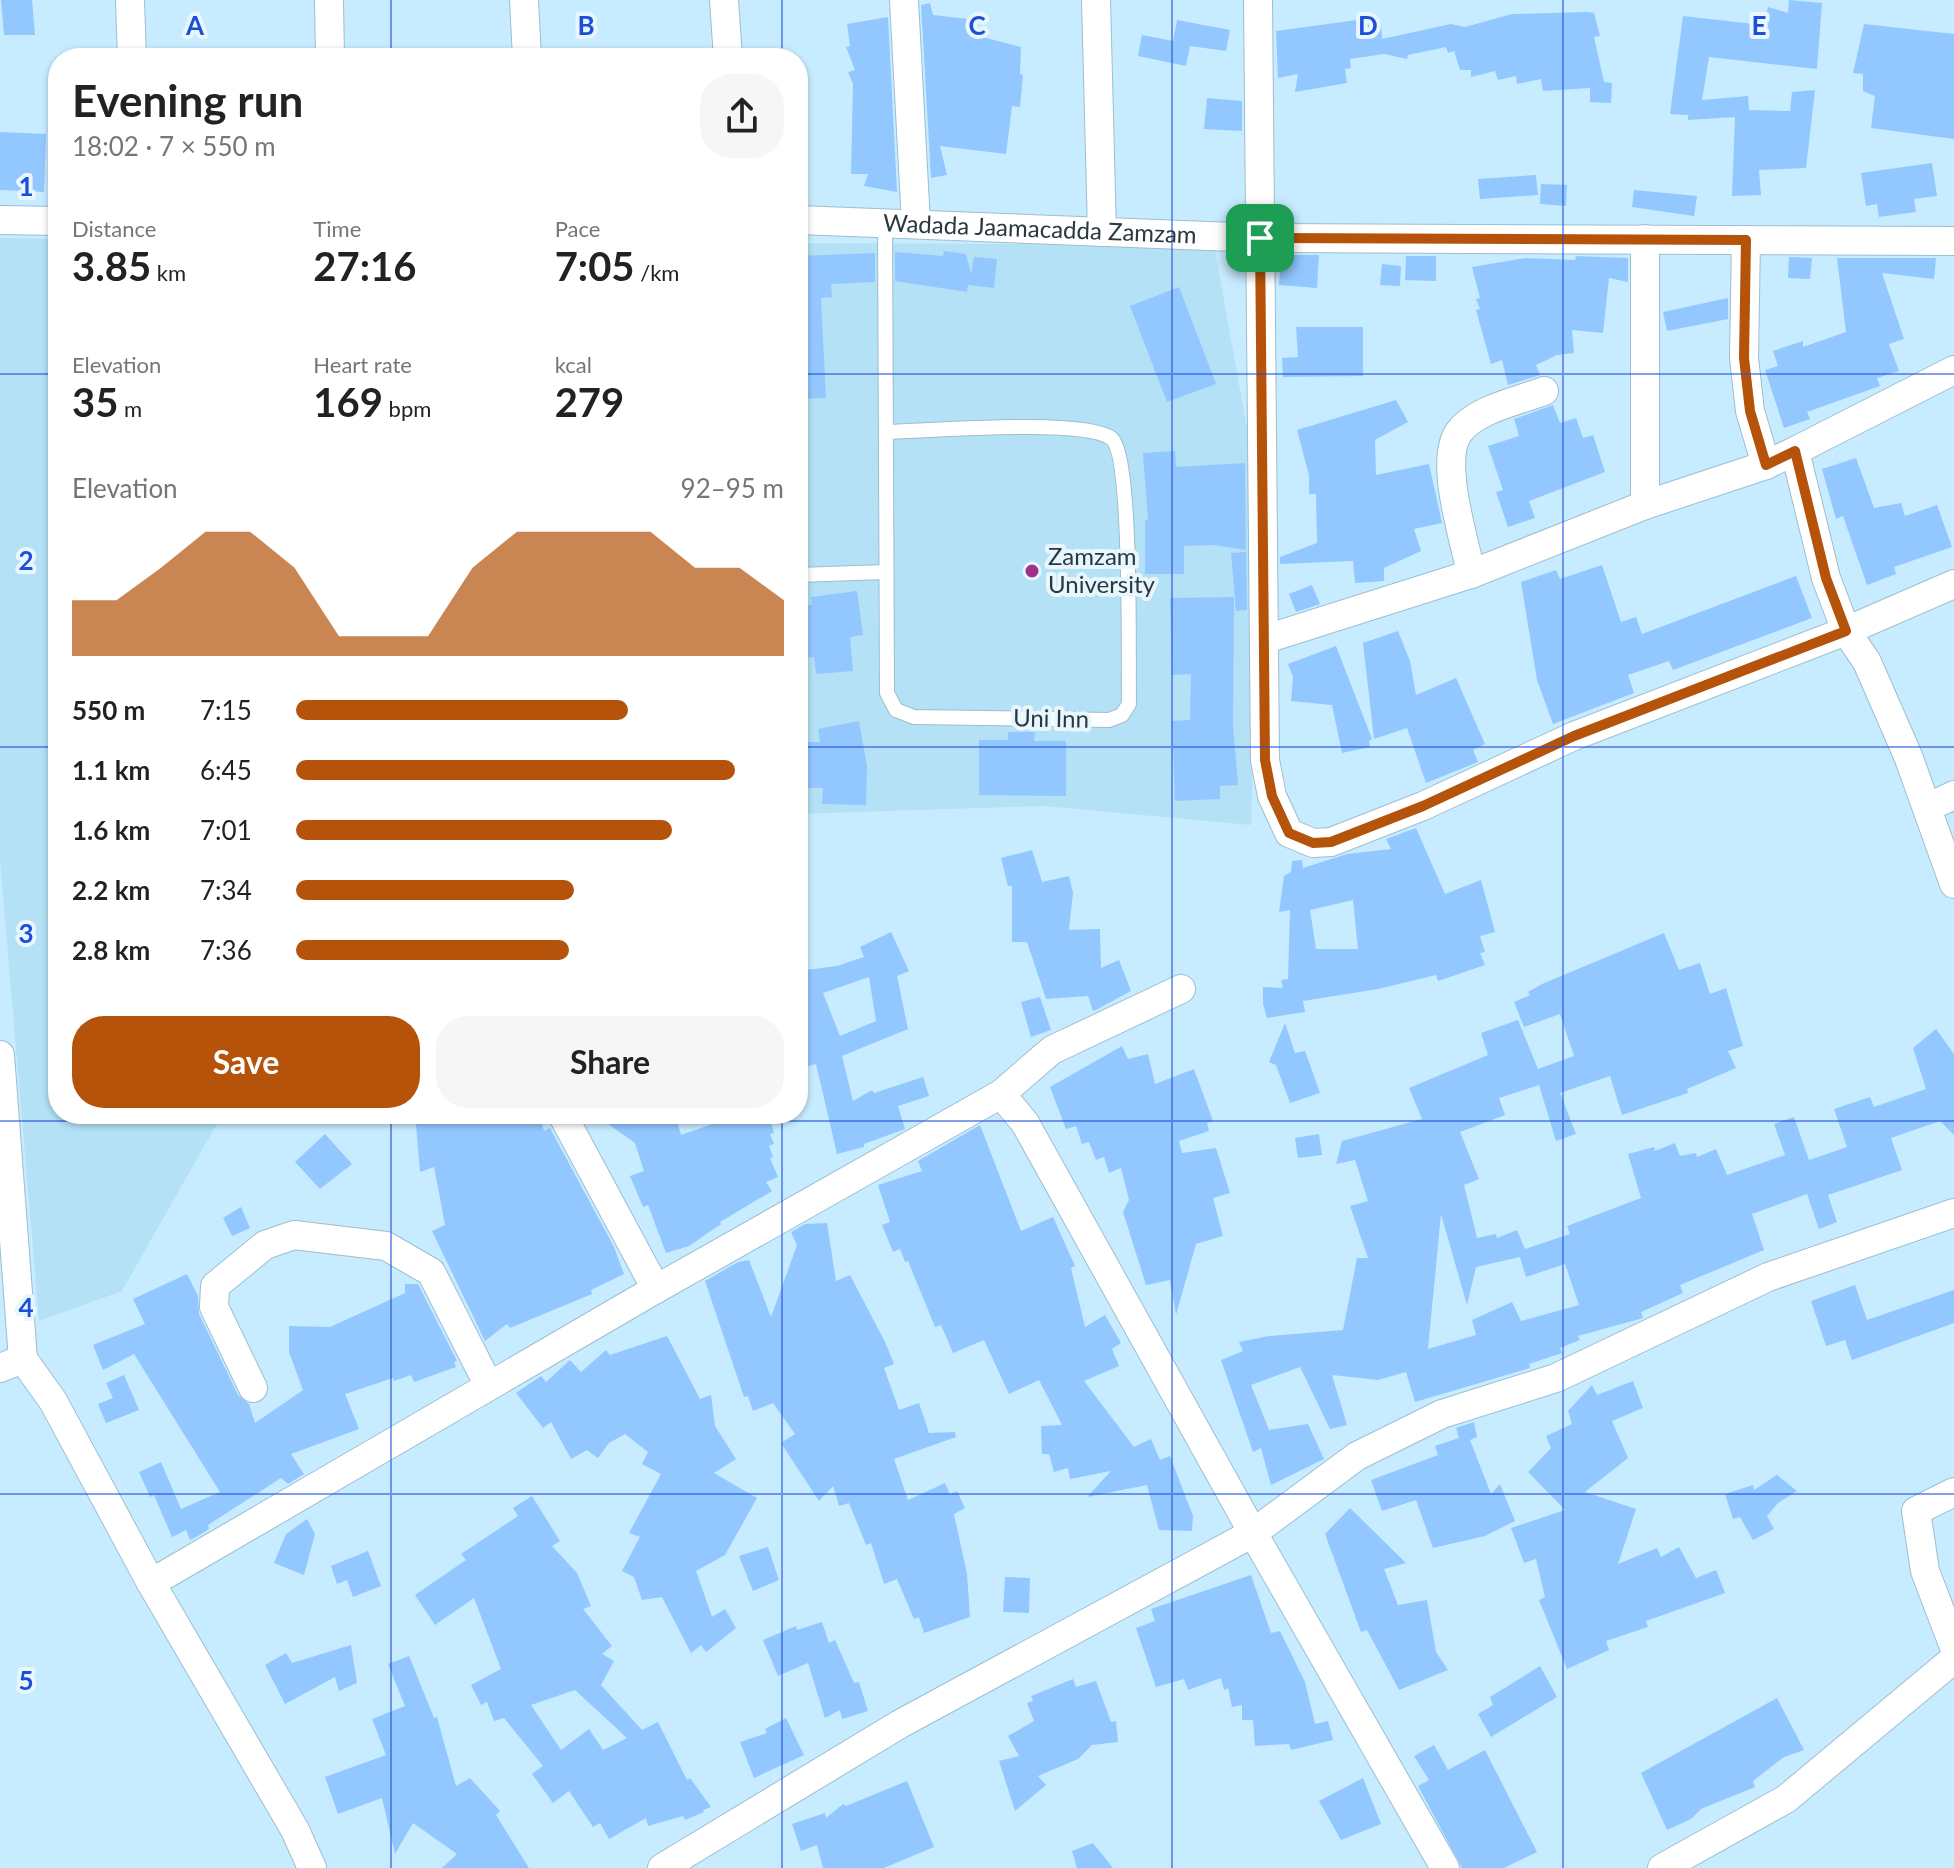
<!DOCTYPE html>
<meta charset="utf-8">
<style>
:root{--surface:#fff;--page:#f6f6f6;--text:#222;--muted:#767676;--accent:#b45309}
body{margin:0;font-family:Lato,sans-serif;background:var(--page);color:var(--text);height:100vh;display:flex;flex-direction:column;font-size:30px;white-space:nowrap}
*{box-sizing:border-box;margin:0}
p{font-size:26px;color:var(--muted)}
.icon{flex:none;width:44px;height:44px;fill:none;stroke:currentColor;stroke-width:2;stroke-linecap:round;stroke-linejoin:round}
.map{position:relative;flex:1;overflow:hidden}
.side{position:absolute;left:48px;top:48px;width:760px;height:1076px;display:flex;flex-direction:column;background:var(--surface);border-radius:32px;box-shadow:0 2px 6px #0004}
.side>*{flex:none}
.pin{position:absolute;display:grid;place-items:center;width:68px;height:68px;color:#fff;margin:-34px;border-radius:16px;box-shadow:0 4px 12px #0006}
.round{display:grid;place-items:center;flex:none;width:84px;height:84px;border-radius:32px;background:var(--page)}
.overview{display:flex;align-items:center;justify-content:space-between;height:136px;padding:0 24px}
h1{font-size:44px;font-weight:700;line-height:60px}
.figures{display:grid;grid-template-columns:repeat(3,1fr);gap:12px;height:136px;padding:8px 24px}
.figures div{display:grid;align-content:center}
.figures b{font-size:40px;font-weight:700}
.figures small{font-size:22px;font-weight:400}
.figures p{font-size:22px}
.chart{height:224px;padding:16px 24px}
.chart p{display:flex;justify-content:space-between}
.chart svg{width:100%;height:144px;margin-top:8px;fill:var(--accent);opacity:.7}
.primary-button{display:flex;gap:16px;margin-top:auto;padding:16px 24px}
.primary-button a{flex:1;height:92px;border-radius:32px;background:var(--accent);color:#fff;font-size:32px;font-weight:700;line-height:92px;text-align:center}
.primary-button a+a{background:var(--page);color:var(--text)}
ul{padding:0 24px;list-style:none;font-size:26px}
li{display:grid;grid-template-columns:128px 96px 1fr;align-items:center;height:60px}
li i{height:20px;border-radius:10px;background:var(--accent)}
.map>svg:first-child{display:block}
.built{fill:#b4e1f6}
.building{fill:#93c7ff;fill-rule:evenodd}
.lines{fill:none;stroke-linecap:round;stroke-linejoin:round}
.service-casing{stroke:#9cbed0;stroke-width:16}
.minor-casing{stroke:#9cbed0;stroke-width:30}
.service{stroke:#fff;stroke-width:14}
.minor{stroke:#fff;stroke-width:28}
.route-casing{stroke:#fff;stroke-width:16}
.route{stroke:#b45309;stroke-width:10}
.grid{fill:none;stroke:#1d4ed8;stroke-width:2;stroke-opacity:0.55}
.poi-dot{fill:#a1308c;stroke:#e8f6fd;stroke-width:3}
.labels{text-anchor:middle;stroke-width:8;stroke-linejoin:round;paint-order:stroke}
.street-label{font-size:24px;fill:#2a383f;stroke:#e8f6fd}
.poi-label{font-size:24px;fill:#2a383f;stroke:#e8f6fd;text-anchor:start}
.grid-label{font-size:26px;text-anchor:middle;font-weight:bold;fill:#1d4ed8;stroke:#e8f6fd;stroke-width:8;stroke-linejoin:round;paint-order:stroke}
</style>
<div class="map">
<svg width="1954" height="1868" viewBox="0 0 1954 1868">
<rect width="100%" height="100%" fill="#c8ecff"/>
<g class="built">
<polygon points="0,238 58,239 58,1114 230,1114 215,1127 122,1291 39,1321 0,859"/>
<polygon points="798,243 1214,245 1265,529 1257,632 1251,825 1043,806 798,814"/>
</g>
<g class="building">
<polygon points="1,0 32,0 35,35 4,35"/>
<polygon points="1789,0 1822,3 1817,69 1709,57 1702,100 1748,96 1749,110 1790,111 1792,92 1815,90 1806,168 1759,170 1761,195 1732,196 1735,117 1688,120 1688,115 1670,114 1683,16 1763,25 1768,7 1788,13"/>
<polygon points="930,3 933,15 968,19 967,33 1021,47 1020,74 1023,75 1020,107 1012,106 1006,154 940,146 947,175 931,178 921,5"/>
<polygon points="1588,12 1594,13 1600,36 1594,37 1604,82 1612,83 1611,103 1590,102 1590,88 1543,91 1541,79 1517,84 1516,76 1498,80 1495,71 1471,77 1471,70 1460,70 1454,51 1448,53 1446,47 1408,55 1407,59 1384,54 1350,59 1351,68 1345,69 1347,83 1295,92 1298,74 1278,78 1276,31 1364,19 1363,25 1381,23 1382,39 1451,24 1465,27 1512,14"/>
<polygon points="888,17 897,192 864,186 868,174 851,174 853,84 848,72 855,70 846,47 850,46 847,24"/>
<polygon points="1177,20 1230,30 1226,51 1190,46 1186,66 1138,56 1142,35 1173,41"/>
<polygon points="1864,24 1954,34 1954,139 1871,128 1875,96 1863,91 1863,74 1853,73"/>
<polygon points="1207,98 1242,101 1242,131 1204,129"/>
<polygon points="0,132 46,134 44,192 0,190"/>
<polygon points="1932,163 1937,196 1914,199 1916,212 1879,217 1877,204 1866,206 1861,173"/>
<polygon points="1536,175 1538,195 1480,199 1478,179"/>
<polygon points="1541,184 1567,185 1566,206 1540,204"/>
<polygon points="1634,190 1697,196 1694,216 1632,207"/>
<polygon points="944,251 966,254 971,274 974,257 997,259 994,288 968,285 967,292 895,281 895,252 943,256"/>
<polygon points="875,253 875,282 831,284 832,297 821,298 826,398 798,399 798,256"/>
<polygon points="1281,255 1319,255 1317,288 1279,285"/>
<polygon points="1406,256 1436,256 1436,281 1405,280"/>
<polygon points="1576,256 1628,258 1628,282 1609,278 1603,333 1572,330 1574,353 1557,355 1536,365 1540,375 1508,385 1502,360 1491,364 1476,310 1480,309 1476,299 1480,298 1472,267 1525,258 1575,260"/>
<polygon points="1789,257 1812,258 1810,279 1788,278"/>
<polygon points="1837,258 1936,258 1934,279 1882,273 1904,339 1889,344 1899,371 1877,378 1880,386 1807,412 1810,419 1784,428 1765,370 1778,366 1773,351 1803,341 1803,347 1846,332"/>
<polygon points="1382,264 1401,266 1400,286 1380,285"/>
<polygon points="1179,287 1216,384 1167,402 1130,306"/>
<polygon points="1728,298 1728,319 1667,331 1663,312"/>
<polygon points="1296,327 1363,327 1363,376 1283,377 1282,358 1298,357"/>
<polygon points="1396,400 1408,422 1375,440 1376,475 1429,464 1442,523 1414,529 1421,551 1384,568 1384,581 1355,583 1353,561 1280,564 1280,557 1317,543 1316,494 1309,494 1309,475 1297,430"/>
<polygon points="1553,405 1560,423 1576,418 1583,438 1593,435 1605,472 1529,501 1535,518 1508,527 1496,492 1503,490 1488,446 1519,436 1514,419"/>
<polygon points="1175,451 1176,467 1245,463 1246,550 1213,545 1184,546 1184,574 1145,574 1145,520 1148,520 1143,453"/>
<polygon points="1856,458 1874,508 1901,503 1905,516 1937,505 1952,547 1894,567 1896,574 1867,585 1843,516 1836,519 1822,469"/>
<polygon points="1246,552 1247,610 1236,611 1231,553"/>
<polygon points="1602,565 1621,622 1636,617 1642,634 1796,576 1812,618 1673,670 1669,661 1628,675 1634,693 1553,724 1537,680 1521,582 1556,570 1560,579"/>
<polygon points="1312,585 1320,604 1296,612 1289,594"/>
<polygon points="857,591 863,635 850,637 853,671 816,674 814,657 798,658 798,605 812,605 811,597"/>
<polygon points="1234,597 1233,726 1238,785 1220,786 1220,799 1175,801 1172,721 1190,720 1191,674 1172,675 1170,598"/>
<polygon points="1398,631 1410,661 1416,695 1456,678 1485,744 1473,750 1478,762 1426,783 1407,728 1374,739 1363,643"/>
<polygon points="1336,646 1372,739 1369,741 1370,747 1342,753 1332,705 1291,701 1293,677 1288,664"/>
<polygon points="859,721 867,766 866,805 822,804 823,788 799,788 799,742 820,742 818,729"/>
<polygon points="1008,732 1035,732 1034,741 1066,741 1066,796 979,795 979,740 1008,740"/>
<path d="M1416,828l29,66 36,-14 14,52 -15,4 5,16 -5,1 5,12 -47,16 -2,-6 -58,14 -75,12 2,11 -38,6 -4,-14v-17l20,1 -2,-8 7,-1 2,-69 -11,2 5,-36 7,-4 1,-11 10,-1 1,8 44,-14 44,-5 -5,-10zM1353,900l5,49h-42l-6,-39z"/>
<polygon points="1032,850 1042,882 1069,876 1073,893 1069,930 1100,929 1101,968 1119,960 1131,991 1096,1010 1093,1011 1088,996 1046,999 1027,942 1012,942 1012,886 1008,886 1001,858"/>
<path d="M891,932l18,39 -12,5 11,53 -66,27 11,45 19,-11 2,3 49,-16 6,19 -31,10 7,23 -41,15v3l-27,7 -21,-90 -11,3 -7,-27v-69l39,-5 27,-9 -4,-10zM869,977l7,44 -36,15 -17,-43z"/>
<path d="M1664,933l15,37 21,-7 10,31 16,-6 17,58 -15,5 8,17 -49,21 1,4 -66,22 -12,-39 -50,17 16,41 -20,7 -17,-56 -40,13 6,17 -45,17 19,47 -15,6 13,53 19,-4 1,4 20,-8 8,19 45,-15 -3,-8 74,-28 -13,-44 26,-7 1,4 20,-8 5,13 16,-3 1,4 19,-8 11,26 58,-20 -11,-31 20,-7 15,43 38,-13 -13,-38 36,-12 4,10 52,-18 -13,-41 23,-19 18,25v81l-14,-14 -49,17 11,32 -74,25 9,27 -18,7 -12,-35 -55,20 12,36 -84,35 3,8 -42,19 2,6 -65,18 2,4 -20,8 2,5 -33,11 1,4 -115,34 -9,-30 -28,8 -46,-5 15,50 -17,4 -30,-62 -49,18 18,45 39,-6 16,35 -53,26 -10,-37 -8,4 -32,-92 22,-9 -4,-9 30,-6 74,-6 14,-72h11l-18,-52 18,-5 -13,-41 -19,4 6,-23 80,-22 -13,-31 79,-33 -7,-22 37,-13 20,49 36,-13 -14,-42 -36,13 -10,-25 16,-7 -2,-3 14,-8zM1441,1214l26,91 9,-38 44,-10 6,20 39,-13 14,41 -58,16 -9,-19 -40,18 4,15 -48,14z"/>
<polygon points="1040,997 1051,1030 1031,1037 1021,1002"/>
<polygon points="1285,1023 1295,1053 1305,1051 1320,1093 1290,1103 1276,1065 1269,1062"/>
<polygon points="1122,1046 1128,1059 1148,1054 1155,1084 1194,1069 1213,1121 1207,1123 1209,1131 1179,1141 1182,1153 1216,1148 1230,1193 1213,1198 1223,1236 1196,1244 1176,1315 1170,1280 1146,1285 1123,1212 1129,1200 1121,1168 1109,1173 1104,1157 1096,1160 1089,1142 1082,1144 1076,1126 1066,1129 1050,1087"/>
<polygon points="415,1114 539,1114 544,1131 550,1128 614,1247 624,1274 591,1290 592,1294 510,1328 507,1324 485,1341 432,1231 445,1225 434,1167 420,1172"/>
<polygon points="645,1114 667,1114 670,1123 677,1121 681,1135 727,1119 726,1114 768,1114 774,1133 770,1134 774,1144 769,1146 773,1157 770,1158 778,1177 766,1182 772,1191 720,1222 721,1224 689,1246 666,1253 648,1205 643,1207 630,1176 644,1171 635,1143 608,1124"/>
<polygon points="980,1125 1021,1231 1053,1217 1075,1266 1071,1268 1085,1327 1105,1315 1121,1343 1112,1349 1119,1366 1084,1381 1134,1447 1151,1439 1160,1460 1170,1456 1193,1516 1192,1531 1159,1530 1147,1485 1087,1497 1111,1471 1070,1479 1068,1468 1054,1472 1049,1454 1042,1454 1041,1426 1062,1425 1039,1380 1009,1394 984,1340 953,1353 941,1325 935,1327 908,1261 905,1262 900,1249 893,1252 882,1225 890,1222 878,1185 922,1171 918,1161"/>
<polygon points="325,1134 352,1164 320,1189 295,1162"/>
<polygon points="1319,1134 1322,1155 1298,1158 1295,1138"/>
<polygon points="241,1207 250,1228 232,1236 223,1218"/>
<polygon points="827,1223 836,1281 850,1275 885,1342 894,1364 884,1368 899,1410 919,1403 929,1433 955,1432 956,1437 894,1459 908,1500 945,1483 950,1494 957,1491 965,1508 954,1514 967,1574 970,1617 924,1633 919,1617 914,1619 897,1579 884,1584 871,1543 866,1545 849,1503 839,1506 833,1486 819,1501 781,1443 795,1434 773,1403 753,1411 748,1396 744,1397 705,1281 738,1262 749,1260 771,1317 797,1245 791,1232 805,1224"/>
<polygon points="187,1274 198,1296 199,1314 238,1395 249,1404 255,1423 303,1390 289,1352 289,1326 330,1327 405,1293 405,1284 418,1284 457,1361 454,1362 456,1367 414,1382 411,1375 394,1381 393,1378 345,1394 359,1429 291,1454 304,1474 288,1484 281,1478 208,1525 209,1529 198,1536 190,1540 186,1530 172,1537 154,1495 150,1497 139,1472 161,1462 181,1509 220,1492 134,1354 103,1370 93,1345 145,1324 133,1299"/>
<polygon points="1855,1285 1867,1320 1954,1290 1954,1323 1852,1360 1845,1340 1826,1346 1811,1301"/>
<polygon points="667,1336 700,1399 711,1395 715,1426 736,1459 714,1473 757,1498 725,1555 696,1571 712,1617 725,1609 736,1628 706,1652 701,1645 691,1653 662,1597 642,1600 634,1577 622,1571 640,1537 629,1533 661,1474 642,1464 648,1452 625,1434 609,1443 598,1458 587,1450 571,1459 551,1422 543,1428 516,1393 541,1376 546,1382 570,1360 581,1372 606,1350 610,1355"/>
<polygon points="124,1375 139,1410 106,1423 98,1404 113,1398 106,1383"/>
<polygon points="1633,1381 1643,1408 1612,1421 1628,1458 1585,1492 1636,1509 1618,1564 1657,1548 1661,1557 1679,1547 1696,1578 1716,1570 1725,1593 1646,1621 1648,1627 1606,1641 1609,1650 1567,1669 1539,1600 1545,1597 1536,1559 1524,1563 1511,1528 1565,1510 1528,1472 1551,1448 1546,1436 1572,1424 1568,1411 1592,1385 1597,1395"/>
<polygon points="1474,1422 1477,1437 1470,1440 1491,1494 1500,1484 1515,1521 1485,1536 1433,1548 1416,1500 1382,1511 1371,1480 1438,1455 1435,1446 1459,1438 1456,1428"/>
<polygon points="1777,1475 1797,1491 1778,1503 1767,1516 1774,1529 1753,1540 1740,1517 1733,1519 1725,1494 1753,1485 1754,1490"/>
<path d="M532,1496l28,45 -8,5 25,27 14,33 -8,3 29,37 -10,8 12,7 -13,24 41,45 16,-8 29,58 3,-2 21,29 -8,3 1,2 -19,8 -2,-4 -35,10 -2,-8 -37,21 -9,-16 -7,4 -24,-36 -16,12 -21,-29 11,-8 -39,-48 -10,3 -7,-19 -6,3 -10,-20 30,-16 -27,-71 -39,27 -20,-30 51,-35 -5,-6 57,-38 -5,-8zM575,1690l52,48 -24,12 -14,-21 -28,21 -30,-45z"/>
<polygon points="1350,1508 1406,1563 1384,1569 1398,1605 1427,1600 1436,1652 1448,1670 1399,1690 1367,1630 1361,1632 1325,1534"/>
<polygon points="307,1519 315,1534 304,1575 274,1563 286,1534"/>
<polygon points="768,1547 779,1580 753,1591 739,1556"/>
<polygon points="368,1551 381,1586 353,1597 347,1580 337,1584 331,1566"/>
<polygon points="1251,1575 1271,1633 1280,1631 1305,1682 1315,1724 1328,1721 1333,1740 1291,1750 1289,1744 1255,1746 1253,1720 1242,1720 1242,1705 1232,1707 1228,1688 1224,1690 1221,1678 1188,1690 1184,1679 1156,1687 1136,1628 1155,1621 1151,1609"/>
<polygon points="1005,1577 1030,1578 1029,1613 1003,1612"/>
<polygon points="822,1622 829,1643 835,1640 854,1683 859,1682 868,1711 842,1719 840,1710 825,1718 808,1663 778,1676 763,1640 796,1626 797,1630"/>
<polygon points="351,1645 357,1683 339,1691 335,1677 285,1704 265,1665 286,1653 292,1663"/>
<polygon points="409,1656 434,1718 437,1717 456,1786 470,1778 500,1811 496,1815 529,1868 442,1868 457,1854 413,1823 395,1854 382,1798 338,1814 325,1777 386,1755 372,1719 405,1706 388,1664"/>
<polygon points="1540,1666 1557,1697 1491,1737 1478,1714 1493,1705 1490,1697"/>
<polygon points="1073,1679 1076,1687 1096,1681 1111,1722 1116,1721 1118,1742 1092,1745 1078,1759 1038,1776 1046,1785 1015,1811 999,1761 1019,1756 1008,1736 1034,1721 1027,1703 1033,1701 1031,1696"/>
<polygon points="1777,1698 1804,1750 1784,1757 1753,1781 1755,1787 1701,1809 1691,1819 1667,1830 1641,1773"/>
<polygon points="786,1718 804,1755 754,1778 740,1742 767,1733 765,1729"/>
<polygon points="1434,1745 1448,1770 1485,1750 1537,1852 1504,1868 1462,1868 1418,1786 1429,1780 1414,1756"/>
<polygon points="1363,1778 1381,1824 1341,1840 1319,1801"/>
<polygon points="907,1781 934,1847 884,1868 823,1868 817,1845 801,1851 792,1824 825,1813 826,1818 843,1804 846,1806"/>
<polygon points="1093,1843 1113,1868 1077,1868 1072,1851"/>
</g>
<g class="lines">
<defs>
<g id="service">
<path d="M885,222l2,471 9,17 18,7 195,3 13,-5 7,-11c-1,-38 4,-250 -18,-266 -28,-20 -184,-7 -225,-6"/>
<polyline points="798,575 885,572"/>
</g>
<g id="minor">
<polyline points="130,0 132,58"/>
<polyline points="329,0 330,58"/>
<polyline points="524,0 527,58"/>
<polyline points="724,0 728,58"/>
<polyline points="904,0 916,224"/>
<polyline points="1096,0 1102,232"/>
<polyline points="1258,0 1265,760 1272,796 1289,833 1313,843 1331,842 1423,806 1574,736 1846,631 1954,584"/>
<polyline points="0,220 58,221"/>
<path id="s1" d="M798,220l462,18 694,3"/>
<polyline points="1645,239 1645,505"/>
<polyline points="1746,240 1744,358 1750,411 1766,465"/>
<polyline points="1954,370 1795,451 1826,578 1846,631 1867,662 1908,756 1954,884"/>
<path d="M1544,391c-26,10 -68,18 -85,41 -21,29 6,108 12,142l174,-69 121,-40 29,-14"/>
<polyline points="1266,639 1471,574"/>
<polyline points="1929,807 1954,795"/>
<polyline points="1181,989 1052,1050 1001,1094 1025,1123 1253,1533 1445,1868"/>
<polyline points="0,1055 23,1359"/>
<polyline points="562,1114 656,1289"/>
<polyline points="0,1368 23,1359 53,1401 151,1583 295,1830 312,1868"/>
<polyline points="253,1388 214,1307 215,1286 265,1245 294,1235 386,1246 431,1272 489,1386"/>
<polyline points="1954,1492 1916,1511 1925,1571 1954,1647"/>
<polyline points="151,1583 656,1289 1001,1094"/>
<polyline points="662,1868 900,1724 1253,1533 1357,1456 1442,1414 1556,1378 1768,1277 1954,1213"/>
<polyline points="1662,1868 1786,1799 1954,1659"/>
</g>
</defs>
<use href="#service" class="service-casing"/>
<use href="#minor" class="minor-casing"/>
<use href="#service" class="service"/>
<use href="#minor" class="minor"/>
</g>
<g class="lines">
<defs>
<polygon id="route" points="1260,238 1746,240 1744,358 1750,411 1766,465 1795,451 1826,578 1846,631 1574,736 1423,806 1331,842 1313,843 1289,833 1272,796 1265,760"/>
</defs>
<use href="#route" class="route-casing"/>
<use href="#route" class="route"/>
</g>
<path class="grid" d="M391,0v58M782,0v58M1172,0v1868M1563,0v1868M0,374h58M798,374h1156M0,747h58M798,747h1156M391,1114v754M782,1114v754M0,1121h1954M0,1494h1954"/>
<circle class="poi-dot" cx="1032" cy="571" r="8"/>
<g class="labels">
<g class="street-label">
<text dy="8" stroke="none"><textPath href="#s1" startOffset="242">Wadada Jaamacadda Zamzam</textPath></text>
<text transform="translate(1051 719) rotate(1)" y="8">Uni Inn</text>
</g>
<g class="poi-label">
<text x="1048" y="565">Zamzam<tspan x="1048" dy="28">University</tspan></text>
</g>
</g>
<g class="grid-label">
<text x="195" y="35">A</text>
<text x="586" y="35">B</text>
<text x="977" y="35">C</text>
<text x="1368" y="35">D</text>
<text x="1759" y="35">E</text>
<text x="26" y="196">1</text>
<text x="26" y="570">2</text>
<text x="26" y="943">3</text>
<text x="26" y="1317">4</text>
<text x="26" y="1690">5</text>
</g>
</svg>
<div class="pin" style="left:1260px;top:238px;background:#1e9e55"><svg class="icon" aria-label="arrive" viewBox="0 0 24 24"><path d="M6 21V4h12l-3 4 3 4H6"/></svg></div>
<section class="side">
<div class="overview"><div><h1>Evening run</h1><p>18:02 · 7 × 550 m</p></div><a class="round"><svg class="icon" aria-label="share" viewBox="0 0 24 24"><path d="M12 15V3M7 8l5-5 5 5M5 13v7h14v-7"/></svg></a></div>
<div class="figures">
<div><p>Distance</p><b>3.85<small> km</small></b></div>
<div><p>Time</p><b>27:16</b></div>
<div><p>Pace</p><b>7:05<small> /km</small></b></div>
</div>
<div class="figures">
<div><p>Elevation</p><b>35<small> m</small></b></div>
<div><p>Heart rate</p><b>169<small> bpm</small></b></div>
<div><p>kcal</p><b>279</b></div>
</div>
<div class="chart"><p><span>Elevation</span>92–95 m</p>
<svg viewBox="0 0 160 44" preserveAspectRatio="none"><path d="M0 44V27L10 27L20 17L30 6L40 6L50 17L60 38L70 38L80 38L90 17L100 6L110 6L120 6L130 6L140 17L150 17L160 27V44z"/></svg>
</div>
<ul>
<li><b>550 m</b>7:15<i style="width:68%"></i></li>
<li><b>1.1 km</b>6:45<i style="width:90%"></i></li>
<li><b>1.6 km</b>7:01<i style="width:77%"></i></li>
<li><b>2.2 km</b>7:34<i style="width:57%"></i></li>
<li><b>2.8 km</b>7:36<i style="width:56%"></i></li>
</ul>
<div class="primary-button"><a>Save</a><a>Share</a></div>
</section>
</div>
